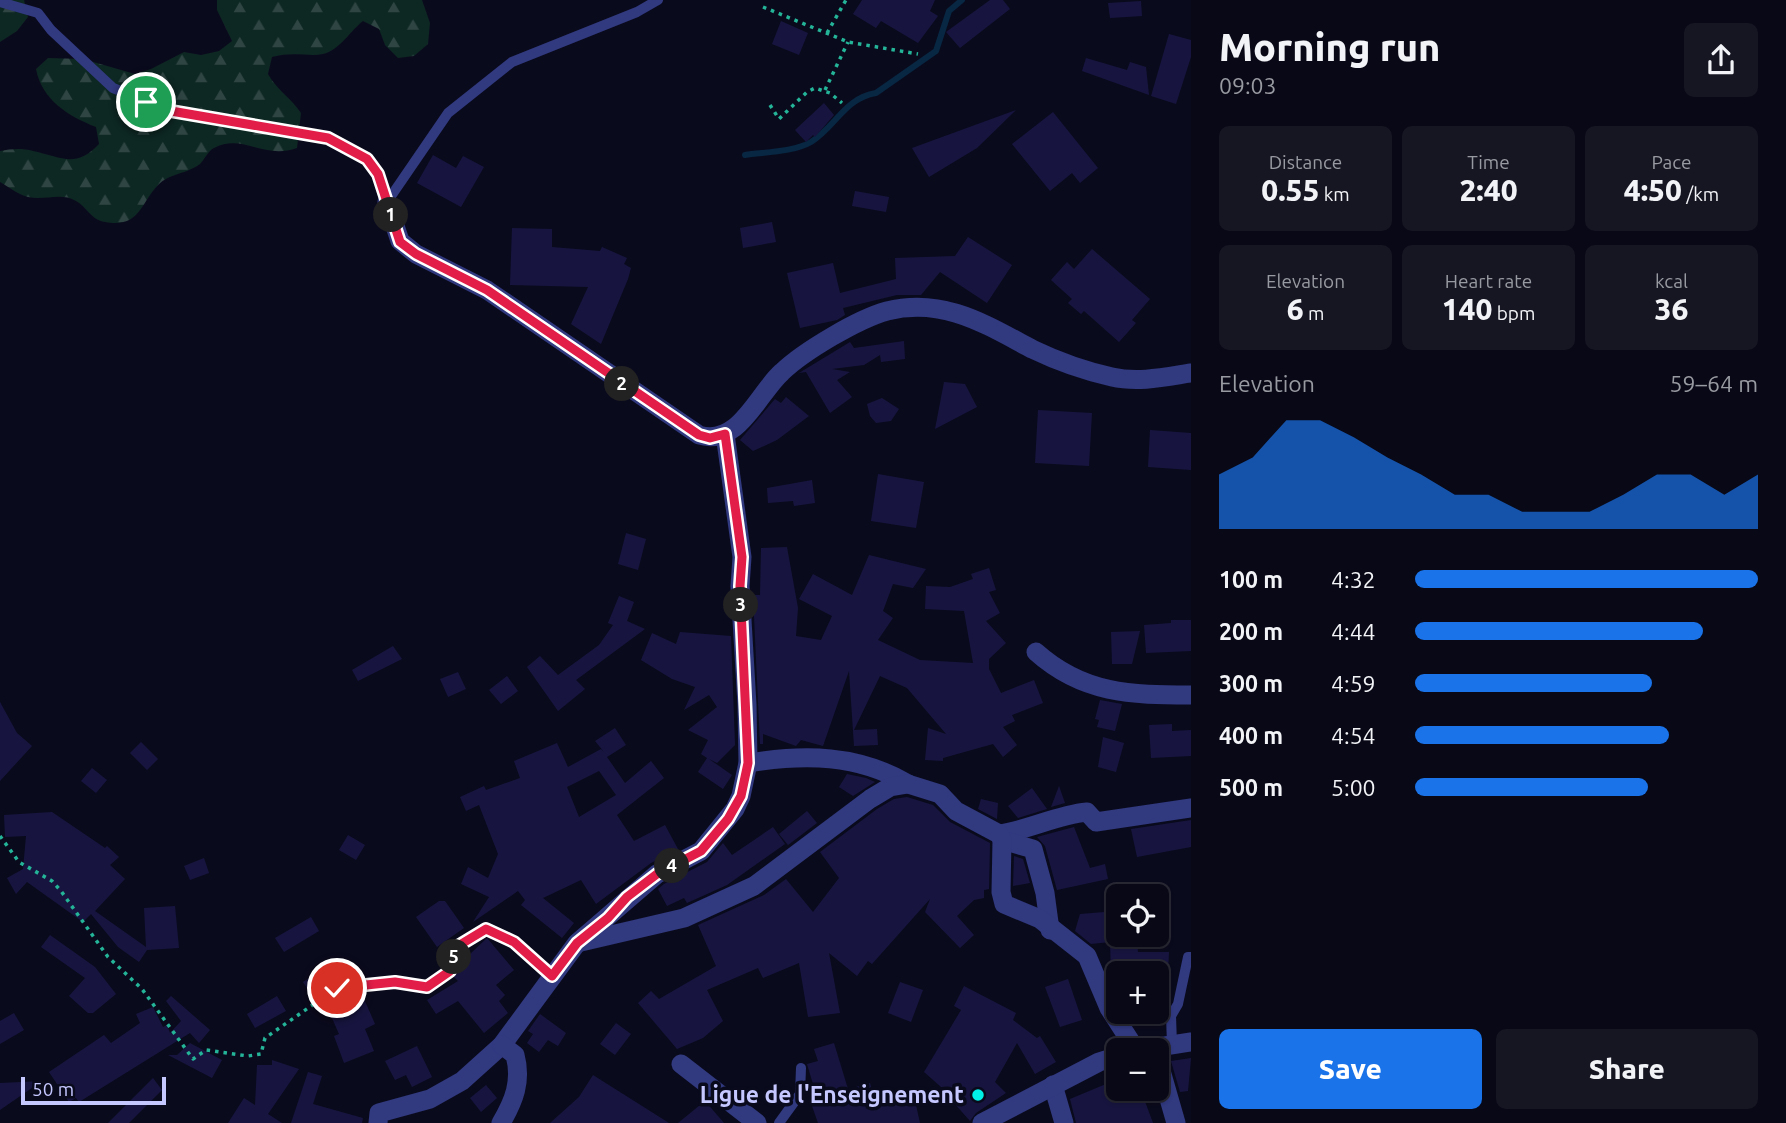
<!DOCTYPE html>
<meta charset="utf-8">
<style>
:root{--surface:#080816;--page:#161623;--text:#f1f3f6;--muted:#989aa1;--line:#292935;--accent:#1a73e8}
body{margin:0;font-family:Ubuntu,sans-serif;background:var(--page);color:var(--text);height:100vh;display:flex;flex-direction:column;font-size:26px;white-space:nowrap}
*{box-sizing:border-box;margin:0}
p{font-size:23px;color:var(--muted)}
.icon{flex:none;width:38px;height:38px;fill:none;stroke:currentColor;stroke-width:2;stroke-linecap:round;stroke-linejoin:round}
.map{position:relative;flex:1;overflow:hidden}
.side{display:flex;flex-direction:column;background:var(--surface);width:595px}
.side>*{flex:none}
.controls{position:absolute;left:1106px;top:884px;display:grid;gap:14px}
.controls a{display:grid;place-items:center;width:63px;height:63px;border-radius:10px;background:var(--surface);box-shadow:0 2px 5px #0004,0 0 0 2px var(--line);font-size:35px}
.scale{position:absolute;left:21px;bottom:18px;width:145px;box-sizing:border-box;padding-left:7px;border:4px solid #c5c7ff;border-top:0;font-size:19px;line-height:24px;white-space:nowrap;color:#c5c7ff;-webkit-text-stroke:5px #0a0a1d;paint-order:stroke}
.pin{position:absolute;display:grid;place-items:center;width:60px;height:60px;color:#fff;margin:-30px;border:4px solid #fff;border-radius:50%;box-shadow:0 2px 7px #0007}
.km{position:absolute;width:35px;height:35px;margin:-18px;border-radius:50%;background:#222;color:#fff;font-size:19px;line-height:35px;text-align:center}
.round{display:grid;place-items:center;flex:none;width:74px;height:74px;border-radius:10px;background:var(--page)}
.summary{display:flex;align-items:center;justify-content:space-between;height:119px;padding:0 28px}
h1{font-size:38px;font-weight:800;line-height:52px}
.stats{display:grid;grid-template-columns:repeat(3,1fr);gap:10px;height:119px;padding:7px 28px}
.stats div{display:grid;align-content:center;border-radius:10px;background:var(--page);text-align:center}
.stats b{font-size:30px;font-weight:800}
.stats small{font-size:19px;font-weight:400}
.stats p{font-size:19px}
.chart{height:196px;padding:14px 28px}
.chart p{display:flex;justify-content:space-between}
.chart svg{width:100%;height:126px;margin-top:7px;fill:var(--accent);opacity:.7}
.primary-button{display:flex;gap:14px;margin-top:auto;padding:14px 28px}
.primary-button a{flex:1;height:80px;border-radius:10px;background:var(--accent);color:#fff;font-size:28px;font-weight:800;line-height:80px;text-align:center}
.primary-button a+a{background:var(--page);color:var(--text)}
ul{padding:0 28px;list-style:none;font-size:23px}
li{display:grid;grid-template-columns:112px 84px 1fr;align-items:center;height:52px}
li i{height:18px;border-radius:9px;background:var(--accent)}
main{display:flex;flex:1;min-height:0}
.map>svg:first-child{display:block}
.forest{fill:url(#forest-firs)}
.lines{fill:none;stroke-linecap:round;stroke-linejoin:round}
.stream{stroke:#082742;stroke-width:6}
.building{fill:#17153f;fill-rule:evenodd}
.path{stroke:#24b498;stroke-width:3.5;stroke-dasharray:3.5 5;stroke-linecap:butt}
.service{stroke:#31397f;stroke-width:10}
.minor{stroke:#31397f;stroke-width:19}
.route-casing{stroke:#fff;stroke-width:14}
.route{stroke:#e11d48;stroke-width:9}
.poi-dot{fill:#00f0e8;stroke:#0a0a1d;stroke-width:2.5}
.labels{text-anchor:middle;stroke-width:7;stroke-linejoin:round;paint-order:stroke}
.poi-label{font-size:23px;font-weight:bold;fill:#c5c7ff;stroke:#0a0a1d;text-anchor:end}
</style>
<main>
<div class="map">
<svg width="1191" height="1123" viewBox="0 0 1191 1123">
<defs>
<pattern id="forest-firs" width="22" height="20" patternUnits="userSpaceOnUse" patternTransform="scale(1.75)"><rect width="22" height="20" fill="#0d2722"/><path d="M5 1l3.5 6h-7zM16 11l3.5 6h-7z" fill="#2f4543"/></pattern>
</defs>
<rect width="100%" height="100%" fill="#0a0a1d"/>
<g class="forest">
<polygon points="0,0 24,0 28,17 17,31 0,42"/>
<path d="M217,0h205l8,23 -2,21 -14,12 -16,2 -13,-13 -6,-16 -16,-8c-12,9 -24,30 -40,33 -14,3 -30,-3 -51,3l-4,17c9,16 23,24 33,39l-4,35c-34,12 -54,-15 -83,0 -6,3 -9,11 -14,16 -13,10 -30,9 -42,21 -18,19 -18,43 -53,37 -14,-2 -18,-15 -29,-21 -15,-9 -32,0 -48,-4 -9,-2 -19,-10 -28,-15v-31c11,-2 22,-3 33,0 29,6 42,18 66,-7l-3,-17c-28,-11 -54,-27 -60,-58l12,-11 35,1 52,15 16,-5 33,-17 17,3 18,-4 13,-10 -15,-31z"/>
</g>
<g class="lines">
<path class="stream" d="M745,155c19,-3 49,-3 66,-13 25,-16 34,-44 65,-49l60,-42 13,-40 13,-11"/>
</g>
<g class="building">
<polygon points="862,0 935,0 930,11 938,16 918,43 881,21 876,28 853,14"/>
<polygon points="990,0 1003,0 1010,9 960,48 946,32"/>
<polygon points="1141,1 1142,16 1110,18 1108,3"/>
<polygon points="781,21 808,33 799,55 772,44"/>
<polygon points="1169,34 1191,40 1191,57 1176,104 1151,96"/>
<polygon points="1086,58 1127,70 1130,62 1146,67 1149,95 1082,71"/>
<polygon points="824,103 834,115 815,137 813,135 806,142 795,130"/>
<polygon points="1016,110 977,148 929,177 912,148"/>
<polygon points="1053,112 1098,168 1080,183 1072,173 1050,191 1012,144"/>
<polygon points="433,155 456,168 463,156 484,167 461,207 417,183"/>
<polygon points="855,191 889,197 886,212 852,206"/>
<polygon points="772,222 776,242 743,248 740,228"/>
<polygon points="512,228 552,229 552,247 600,251 602,247 627,258 624,264 631,268 628,279 601,344 571,324 588,287 510,285"/>
<polygon points="968,237 1012,265 987,303 940,272 921,295 897,295 843,308 845,315 837,320 800,328 787,273 833,263 840,293 896,279 895,258 955,256"/>
<polygon points="1092,249 1150,299 1132,320 1136,323 1119,342 1084,311 1081,314 1068,303 1072,299 1051,280 1067,262 1074,269"/>
<polygon points="904,341 905,359 881,362 880,355 864,365 832,369 850,372 837,380 852,397 830,413 806,372 799,373 850,342 854,348"/>
<polygon points="944,382 965,384 977,407 935,429"/>
<polygon points="786,397 809,416 777,440 753,451 740,440 775,399 781,403"/>
<polygon points="882,398 899,409 891,421 876,423 870,416 867,404"/>
<polygon points="1038,410 1092,413 1089,466 1035,463"/>
<polygon points="1150,430 1191,433 1191,470 1148,467"/>
<polygon points="878,474 924,482 916,528 871,521"/>
<polygon points="812,480 815,503 794,506 793,501 768,503 767,488"/>
<polygon points="626,533 646,539 638,570 618,564"/>
<polygon points="787,547 798,608 796,636 821,640 832,616 799,599 813,574 852,595 869,555 926,569 913,588 893,584 883,611 893,618 878,640 920,660 973,663 964,611 925,609 926,586 950,587 973,579 971,574 989,568 996,590 989,592 1000,613 986,621 1006,643 989,659 989,669 1001,693 1034,680 1043,703 1012,715 1015,721 1003,727 1017,745 1003,757 993,744 943,758 943,761 925,760 928,728 946,734 907,688 880,676 854,730 877,729 878,745 854,746 849,671 823,746 801,740 796,746 763,734 763,744 760,744 753,595 760,595 761,548"/>
<polygon points="619,596 634,602 627,621 645,629 576,680 585,689 558,711 527,667 540,656 558,675 599,645 613,625 608,623"/>
<polygon points="1171,620 1191,620 1191,651 1146,653 1144,625 1171,623"/>
<polygon points="1140,631 1132,664 1112,664 1111,632"/>
<polygon points="680,632 731,636 735,745 717,763 709,759 732,775 723,789 698,772 707,758 701,754 708,740 688,730 717,707 709,695 684,710 695,687 672,679 641,660 652,633 676,644"/>
<polygon points="393,646 402,659 358,681 352,670"/>
<polygon points="458,672 466,689 448,697 440,679"/>
<polygon points="507,676 518,691 501,704 489,690"/>
<polygon points="1100,700 1122,704 1115,731 1097,727 1099,720 1095,719"/>
<polygon points="0,702 17,733 32,746 0,781"/>
<polygon points="1172,724 1172,731 1191,730 1191,756 1151,758 1149,725"/>
<path d="M615,728l11,17 -19,12 18,26 26,-22 13,17 -47,37 17,26 31,-16 13,24 -27,14 -55,41 -15,-24 -38,18 31,25 -12,15 -41,-33 4,-5 -7,-9 -45,31 16,-25 -28,-13 7,-17 20,11 10,-24 -19,-49 -13,6 -6,-14 24,-11 2,4 34,-12 -6,-17 43,-18 11,24 33,-18 3,3 -9,-11zM599,771l17,24 -37,22 -12,-30z"/>
<polygon points="1103,737 1124,743 1116,772 1098,767"/>
<polygon points="141,742 158,759 147,770 130,753"/>
<polygon points="92,768 107,780 96,793 81,781"/>
<polygon points="847,774 866,778 875,782 853,796 839,787"/>
<polygon points="1059,786 1065,803 1051,807"/>
<polygon points="1032,788 1047,809 1018,818 1008,806"/>
<polygon points="907,797 933,805 950,822 990,843 989,889 984,890 984,898 974,900 957,916 974,935 960,948 925,912 930,899 872,964 868,961 857,976 829,953 840,1013 808,1017 799,963 763,978 758,968 707,990 723,1021 703,1038 677,1049 638,1003 651,991 659,999 716,966 698,925 764,895 786,879 813,912 839,878 820,852 877,809 894,799"/>
<polygon points="981,799 998,803 997,819 978,809"/>
<polygon points="807,811 817,823 788,845 779,834"/>
<polygon points="52,812 105,848 107,846 119,857 110,865 125,879 95,911 146,947 144,908 175,906 179,948 147,950 139,962 118,947 91,914 83,922 27,882 16,894 7,878 23,869 26,836 5,837 4,815"/>
<polygon points="1191,820 1191,847 1137,857 1131,829"/>
<polygon points="773,827 785,844 727,885 687,903 684,898 667,906 658,889 664,884 707,862 723,843 732,855"/>
<polygon points="1074,827 1090,868 1105,864 1108,879 1057,890 1045,846 1037,837"/>
<polygon points="348,835 365,845 356,860 339,850"/>
<polygon points="1014,856 1023,859 1030,883 1013,886"/>
<polygon points="204,858 209,873 190,880 184,866"/>
<polygon points="439,901 445,901 464,928 437,947 416,917"/>
<polygon points="1117,911 1118,934 1136,934 1138,952 1169,952 1168,973 1111,973 1110,942 1091,944 1075,931 1080,914"/>
<polygon points="311,917 319,931 284,952 275,938"/>
<polygon points="50,935 95,967 116,994 93,1013 88,1013 69,996 85,978 41,947"/>
<polygon points="487,938 514,970 496,985 505,995 499,1001 508,1013 484,1033 458,1001 436,1014 427,1000 458,981 450,973"/>
<polygon points="347,960 375,1024 365,1029 374,1051 344,1063 334,1036 339,1034 320,991 312,996 303,982 321,970 323,972"/>
<polygon points="1068,979 1082,1020 1060,1027 1045,987"/>
<polygon points="900,982 923,990 911,1022 888,1013"/>
<polygon points="964,986 1016,1013 1013,1020 1037,1038 1040,1036 1056,1062 1035,1074 1017,1043 995,1082 1006,1093 976,1113 970,1121 954,1103 957,1101 924,1072 961,1010 954,1006"/>
<polygon points="171,996 210,1030 199,1043 190,1033 79,1102 76,1098 69,1102 49,1072 104,1035 111,1043 140,1023 136,1014 153,1007 163,1027 167,1025 170,1033 181,1021 166,1001"/>
<polygon points="277,996 286,1011 255,1028 247,1014"/>
<polygon points="14,1013 24,1030 0,1044 0,1021"/>
<polygon points="540,1014 566,1033 558,1046 548,1040 539,1052 527,1043 533,1034 528,1031"/>
<polygon points="616,1023 631,1034 615,1055 600,1044"/>
<polygon points="190,1043 222,1060 212,1078 168,1055 177,1055"/>
<polygon points="834,1043 848,1089 870,1083 877,1107 914,1096 920,1123 818,1123 812,1106 819,1104 807,1064 818,1061 814,1049"/>
<polygon points="417,1046 432,1077 412,1087 406,1075 395,1080 385,1061"/>
<polygon points="1191,1058 1188,1091 1180,1092 1171,1061"/>
<polygon points="272,1060 299,1069 268,1114 282,1123 228,1123 244,1098 255,1105 257,1065 272,1065"/>
<polygon points="308,1072 322,1076 313,1104 363,1118 362,1123 291,1123"/>
<polygon points="593,1075 669,1123 550,1123 579,1097"/>
<polygon points="153,1078 162,1090 129,1123 108,1123"/>
<polygon points="1118,1079 1118,1088 1140,1088 1153,1123 1076,1123 1070,1099"/>
<polygon points="42,1081 0,1110 0,1083"/>
<polygon points="486,1085 497,1098 481,1112 470,1098"/>
<polygon points="705,1101 724,1123 678,1123"/>
</g>
<g class="lines">
<g class="path">
<polyline points="763,7 848,42 918,54"/>
<polyline points="827,33 846,0"/>
<polyline points="825,90 848,42"/>
<polyline points="770,105 779,119 807,92 815,88 830,93 842,103"/>
<polyline points="0,836 19,862 52,881 61,891 108,957 142,989 193,1059 206,1050 248,1056 261,1054 265,1038 337,988 395,982 427,987 450,971 458,946 486,929 514,942 540,966"/>
</g>
<g class="service">
<polyline points="0,2 38,13 51,30 113,88 171,111 328,138 367,159 378,174 387,202"/>
<polyline points="387,202 448,113 512,62 637,12 658,0"/>
<polyline points="1172,1044 1171,1016 1178,1004 1188,957 1191,957"/>
<polyline points="779,1123 800,1094 801,1068"/>
</g>
<g class="minor">
<path d="M387,202l13,39 16,13 71,36 212,145c40,12 59,-42 83,-63 22,-21 76,-53 105,-61 56,-14 98,13 145,38 25,12 53,22 80,28 26,6 53,0 79,-4"/>
<path d="M1036,652c47,42 95,43 155,43"/>
<path d="M748,763c56,-9 110,-9 160,21"/>
<path d="M999,834c30,-4 57,-19 88,-22l9,10 95,-14"/>
<polyline points="1002,840 1033,849 1045,893 1050,930"/>
<polyline points="581,942 684,918 754,886 870,799 890,787 908,784 940,794 956,811 999,834 1002,840 1001,892 1004,904 1040,919 1087,956 1109,1008 1136,1050"/>
<polyline points="1139,1050 1191,1042"/>
<polyline points="1157,1057 1176,1123"/>
<polyline points="681,1064 757,1123"/>
<polyline points="1053,1085 1064,1123"/>
<polyline points="378,1123 379,1113 430,1099 462,1081 502,1045 577,943 657,874 701,851 735,809 741,796 748,763 747,705 740,586 742,557 725,434"/>
<path d="M501,1123c13,-22 21,-42 14,-68l-13,-10"/>
<polyline points="982,1123 1099,1062 1118,1056"/>
</g>
</g>
<g class="lines">
<defs>
<polyline id="route" points="146,102 171,111 328,138 367,159 378,174 400,242 416,254 487,290 699,435 710,438 725,434 742,557 740,586 748,763 741,796 728,819 701,851 657,874 627,897 608,918 577,943 552,976 514,942 486,929 458,946 450,971 427,987 395,982 337,988"/>
</defs>
<use href="#route" class="route-casing"/>
<use href="#route" class="route"/>
</g>
<circle class="poi-dot" cx="978" cy="1095" r="7"/>
<g class="labels">
<g class="poi-label">
<text x="964" y="1103">Ligue de l'Enseignement</text>
</g>
</g>
</svg>
<div class="controls">
<a><svg class="icon" aria-label="locate" viewBox="0 0 24 24"><circle cx="12" cy="12" r="6"/><path d="M12 2v4M12 18v4M2 12h4M18 12h4"/></svg></a>
<a>+</a>
<a>−</a>
</div>
<div class="scale">50 m</div>
<div class="pin" style="left:146px;top:102px;background:#1e9e55"><svg class="icon" aria-label="arrive" viewBox="0 0 24 24"><path d="M6 21V4h12l-3 4 3 4H6"/></svg></div>
<div class="pin" style="left:337px;top:988px;background:#d93025"><svg class="icon" aria-label="check" viewBox="0 0 24 24"><path d="M5 12l5 5 9-10"/></svg></div>
<b class="km" style="left:391px;top:215px">1</b>
<b class="km" style="left:622px;top:384px">2</b>
<b class="km" style="left:741px;top:605px">3</b>
<b class="km" style="left:672px;top:866px">4</b>
<b class="km" style="left:454px;top:957px">5</b>
</div>
<section class="side">
<div class="summary"><div><h1>Morning run</h1><p>09:03</p></div><a class="round"><svg class="icon" aria-label="share" viewBox="0 0 24 24"><path d="M12 15V3M7 8l5-5 5 5M5 13v7h14v-7"/></svg></a></div>
<div class="stats">
<div><p>Distance</p><b>0.55<small> km</small></b></div>
<div><p>Time</p><b>2:40</b></div>
<div><p>Pace</p><b>4:50<small> /km</small></b></div>
</div>
<div class="stats">
<div><p>Elevation</p><b>6<small> m</small></b></div>
<div><p>Heart rate</p><b>140<small> bpm</small></b></div>
<div><p>kcal</p><b>36</b></div>
</div>
<div class="chart"><p><span>Elevation</span>59–64 m</p>
<svg viewBox="0 0 160 44" preserveAspectRatio="none"><path d="M0 44V25L10 19L20 6L30 6L40 12L50 19L60 25L70 32L80 32L90 38L100 38L110 38L120 32L130 25L140 25L150 32L160 25V44z"/></svg>
</div>
<ul>
<li><b>100 m</b>4:32<i style="width:100%"></i></li>
<li><b>200 m</b>4:44<i style="width:84%"></i></li>
<li><b>300 m</b>4:59<i style="width:69%"></i></li>
<li><b>400 m</b>4:54<i style="width:74%"></i></li>
<li><b>500 m</b>5:00<i style="width:68%"></i></li>
</ul>
<div class="primary-button"><a>Save</a><a>Share</a></div>
</section>
</main>
